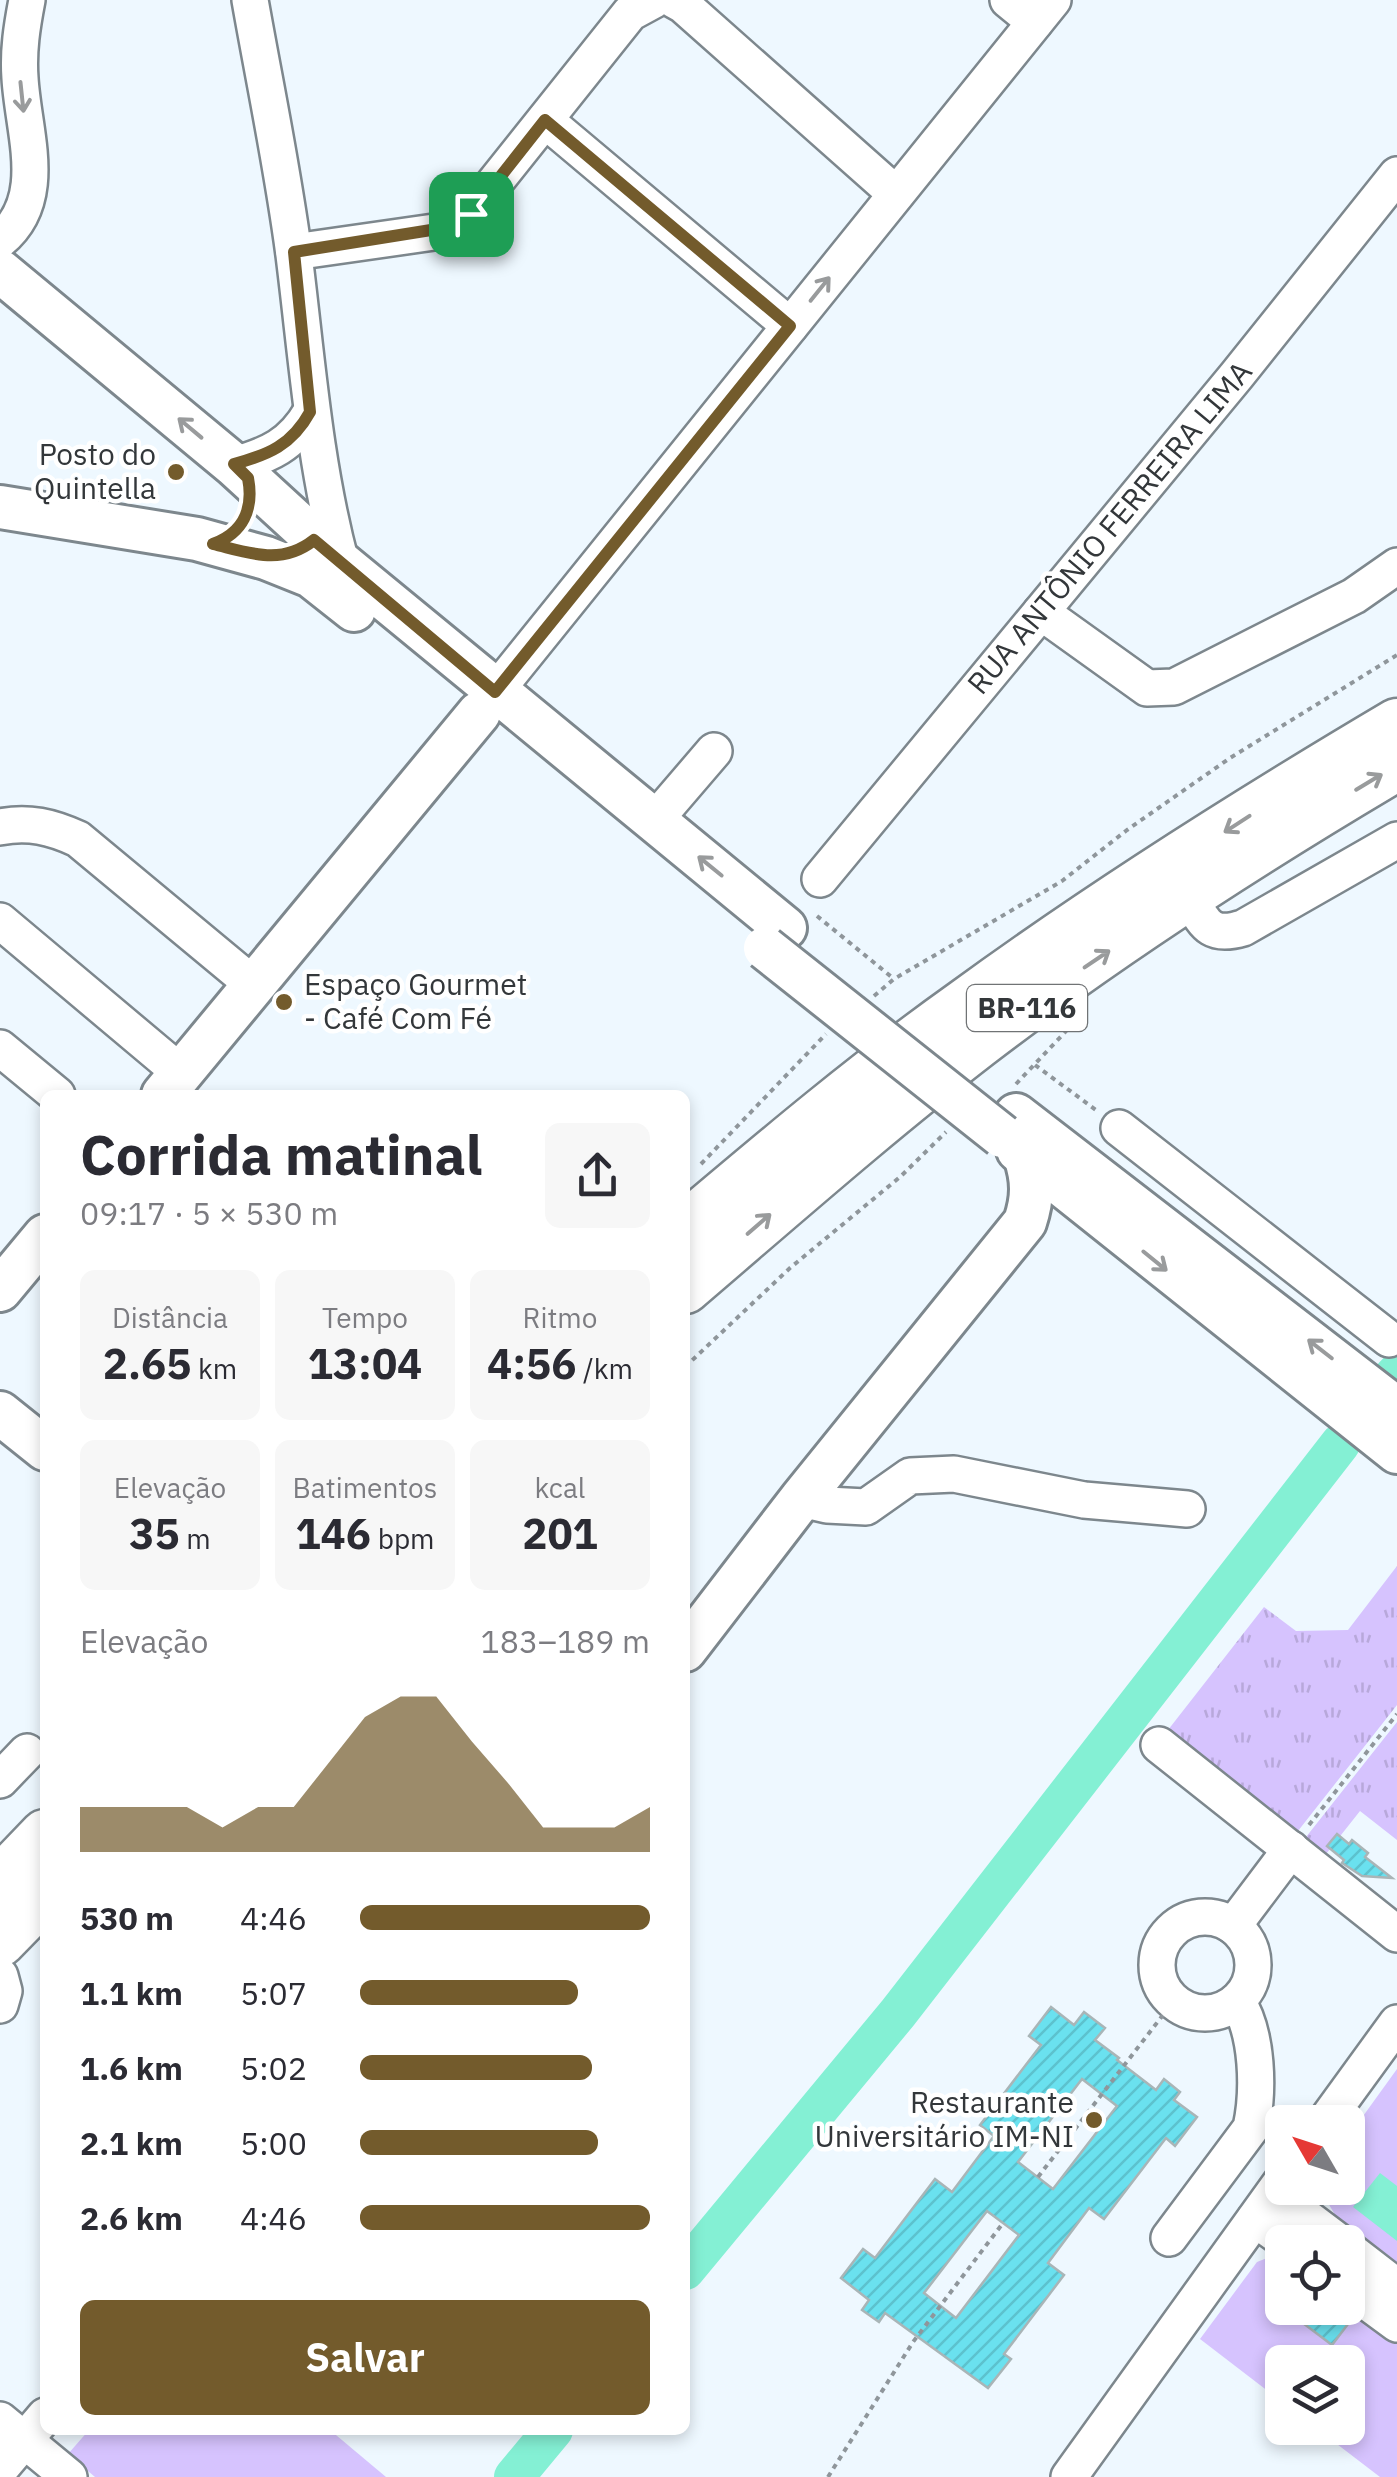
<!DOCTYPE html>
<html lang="pt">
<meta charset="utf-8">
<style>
:root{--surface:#fff;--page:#f7f7f7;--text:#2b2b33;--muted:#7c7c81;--accent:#735b2c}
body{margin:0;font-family:"IBM Plex Sans",sans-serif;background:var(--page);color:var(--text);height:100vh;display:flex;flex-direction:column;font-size:38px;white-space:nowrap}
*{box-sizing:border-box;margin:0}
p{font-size:32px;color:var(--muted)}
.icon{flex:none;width:55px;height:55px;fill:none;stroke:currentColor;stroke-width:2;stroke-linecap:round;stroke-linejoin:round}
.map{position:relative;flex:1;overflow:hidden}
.sheet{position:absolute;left:40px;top:1090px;width:650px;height:1345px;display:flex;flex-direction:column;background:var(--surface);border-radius:15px;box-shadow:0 5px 15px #0003}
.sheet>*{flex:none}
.needle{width:65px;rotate:309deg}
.buttons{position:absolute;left:1265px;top:2105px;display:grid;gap:20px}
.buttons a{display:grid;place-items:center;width:100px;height:100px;border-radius:15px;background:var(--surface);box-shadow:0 5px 15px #0003;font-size:50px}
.pin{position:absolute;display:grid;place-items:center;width:85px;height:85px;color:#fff;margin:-42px;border-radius:20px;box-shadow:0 5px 15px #0006}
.round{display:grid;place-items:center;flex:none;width:105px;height:105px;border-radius:15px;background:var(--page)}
.head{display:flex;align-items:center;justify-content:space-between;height:170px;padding:0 40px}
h1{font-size:55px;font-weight:800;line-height:75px}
.stats{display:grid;grid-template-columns:repeat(3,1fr);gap:15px;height:170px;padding:10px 40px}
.stats div{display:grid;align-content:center;border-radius:15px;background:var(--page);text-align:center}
.stats b{font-size:42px;font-weight:800}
.stats small{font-size:28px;font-weight:400}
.stats p{font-size:28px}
.chart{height:280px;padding:20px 40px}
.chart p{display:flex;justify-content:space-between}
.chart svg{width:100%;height:180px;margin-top:10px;fill:var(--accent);opacity:.7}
.action{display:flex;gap:20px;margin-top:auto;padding:20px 40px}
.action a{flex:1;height:115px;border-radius:15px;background:var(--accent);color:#fff;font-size:40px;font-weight:800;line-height:115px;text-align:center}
ul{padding:0 40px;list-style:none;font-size:32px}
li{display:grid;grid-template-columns:160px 120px 1fr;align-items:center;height:75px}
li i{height:25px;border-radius:12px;background:var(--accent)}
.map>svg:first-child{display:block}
.grass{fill:url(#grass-tufts)}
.park{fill:#d6c3fe}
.water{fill:#84f0d4}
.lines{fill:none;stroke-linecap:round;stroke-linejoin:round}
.river{stroke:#84f0d4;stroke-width:40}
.building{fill:url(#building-hatch);stroke:#a9b5b7;stroke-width:2.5;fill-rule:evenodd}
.minor-casing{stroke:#7d878d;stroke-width:40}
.major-casing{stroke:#7d878d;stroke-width:48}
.highway-casing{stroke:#7d878d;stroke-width:55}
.path{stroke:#8f969b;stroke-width:4;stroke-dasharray:5 5;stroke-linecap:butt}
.minor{stroke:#fff;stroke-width:35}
.major{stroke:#fff;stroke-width:42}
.highway{stroke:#fff;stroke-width:50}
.major-bridge-casing{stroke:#7d878d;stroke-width:48;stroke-linecap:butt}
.major-bridge{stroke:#fff;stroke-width:42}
.oneway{stroke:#999b9c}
.route-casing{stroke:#fff;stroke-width:20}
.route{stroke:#735b2c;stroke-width:12}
.poi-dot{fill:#735b2c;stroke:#fff;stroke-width:4}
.labels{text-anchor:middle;stroke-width:9;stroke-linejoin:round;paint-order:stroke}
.shield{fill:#fff;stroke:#707375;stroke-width:2.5}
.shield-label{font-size:28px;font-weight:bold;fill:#33373a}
.poi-label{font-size:30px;fill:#33373a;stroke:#fff;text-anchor:end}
.street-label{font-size:30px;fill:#33373a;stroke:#fff}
</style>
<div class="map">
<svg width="1397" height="2477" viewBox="0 0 1397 2477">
<defs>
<pattern id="grass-tufts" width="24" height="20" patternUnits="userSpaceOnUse" patternTransform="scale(2.5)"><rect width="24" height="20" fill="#d6c3fe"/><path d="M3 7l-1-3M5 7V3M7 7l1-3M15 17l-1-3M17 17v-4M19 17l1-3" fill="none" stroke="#b8a8da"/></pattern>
<pattern id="building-hatch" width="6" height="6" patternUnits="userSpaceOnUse" patternTransform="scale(2.5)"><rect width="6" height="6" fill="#6ae1ef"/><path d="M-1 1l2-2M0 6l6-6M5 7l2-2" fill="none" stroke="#5cc2ce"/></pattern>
</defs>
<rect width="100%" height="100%" fill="#eef8ff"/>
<g class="grass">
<polygon points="1397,1566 1397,1705 1298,1831 1168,1730 1264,1607 1296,1631 1348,1630"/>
<polygon points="1397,1722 1397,1840 1360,1811 1326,1854 1306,1837"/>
</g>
<g class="park">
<polygon points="1397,2069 1397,2477 1380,2477 1316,2428 1348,2428 1348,2362 1282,2362 1282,2402 1200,2339 1257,2262 1272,2256 1282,2256 1282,2308 1348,2308 1348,2242 1311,2242 1334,2213 1319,2188 1348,2188 1348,2137"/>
<polygon points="89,2430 330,2430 386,2477 95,2477 68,2454"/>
</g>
<polygon class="water" points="1380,2173 1397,2186 1397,2241 1353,2207"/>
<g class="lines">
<g class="river">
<polyline points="1394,1376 1397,1373"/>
<polyline points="685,2270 898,2013 1340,1444"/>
<polyline points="514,2477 553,2430"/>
</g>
</g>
<g class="building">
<polygon points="1337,1834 1349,1844 1352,1840 1368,1853 1365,1857 1392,1878 1362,1876 1342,1863 1344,1860 1327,1846"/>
<path d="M1051,2007l23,18 10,-13 21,16 -10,12 24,18 -2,2 39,30 8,-11 16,13 -6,8 23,17 -22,29 -9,-8 -62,81 -15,-11 -41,55 16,12 -60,79 7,5 -23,29 -103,-75 -6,9 -17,-12 7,-10 -28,-22 22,-29 12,9 60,-79 17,13 42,-56 -14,-11 61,-80 -12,-9zM1082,2079l35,27 -64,83 -35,-27zM987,2211l32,24 -63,83 -32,-25z"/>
<polygon points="1283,2308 1326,2308 1348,2324 1332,2345"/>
</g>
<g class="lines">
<defs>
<g id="minor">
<path d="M250,0c15,85 33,170 44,255 13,104 20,207 47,308"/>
<polyline points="674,0 683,5 896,194"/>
<polyline points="1008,0 1035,22"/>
<polyline points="545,120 790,326"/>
<path d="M0,240c50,-41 23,-107 20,-162 -2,-27 2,-52 7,-78"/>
<polyline points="294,252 441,231 464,221 630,13 654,0"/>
<path d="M234,465c35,-10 58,-20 77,-53"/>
<polyline points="1041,612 1147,688 1174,687 1354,596 1397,566"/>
<polyline points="495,692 1053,0"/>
<polyline points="654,821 714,751"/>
<path d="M0,827c28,-6 52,0 78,12l177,147"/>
<polyline points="820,879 1237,375 1397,175"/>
<path d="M1189,897c16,27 20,41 54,31l154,-88"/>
<polyline points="0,921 181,1073"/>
<polyline points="0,1048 57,1095"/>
<polyline points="1119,1128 1389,1339"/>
<polyline points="801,1499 827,1505 866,1507 910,1476 954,1474 1084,1500 1187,1509"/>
<polyline points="1159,1745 1397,1934"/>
<polyline points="0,1780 27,1752"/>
<circle cx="1205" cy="1965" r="48"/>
<polyline points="1233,1926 1291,1849"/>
<polyline points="0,1976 4,1991 0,2005"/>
<polyline points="1325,2122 1397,2023"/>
<polyline points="1274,2193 1339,2242"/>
<polyline points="1255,2219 1287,2242"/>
<path d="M1169,2238l82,-110c8,-37 7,-95 -14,-127"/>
<polyline points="1348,2249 1397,2287"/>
<polyline points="1348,2288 1397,2324"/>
<polyline points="0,2420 69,2477"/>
<polyline points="0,2469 45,2416"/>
<polyline points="1069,2477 1282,2181"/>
</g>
<g id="major">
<polyline points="0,271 234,465 341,563 785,928"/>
<polyline points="0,507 197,539 266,558 311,576 354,610"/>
<polyline points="163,1095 479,713"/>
<polyline points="1016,1115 1397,1409"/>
<polyline points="1018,1150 1397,1452"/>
<polyline points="0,1290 45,1236"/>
<polyline points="0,1413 45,1449"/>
<path d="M685,1650l116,-151 224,-277c8,-24 8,-42 0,-66"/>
</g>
<g id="highway">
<path d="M685,1228c91,-77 182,-154 279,-223 138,-101 286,-194 433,-281"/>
<path d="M685,1288c97,-83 192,-167 293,-245 132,-101 275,-193 419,-278"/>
<polyline points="0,1882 45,1835"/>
<polyline points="0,1941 45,1895"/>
</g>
</defs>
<use href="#minor" class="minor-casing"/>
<use href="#major" class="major-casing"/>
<use href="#highway" class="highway-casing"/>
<g class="path">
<polyline points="817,916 894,979"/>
<polyline points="874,996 894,979 1062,881 1127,830 1230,758 1397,655"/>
<polyline points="1035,1065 1096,1110"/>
<polyline points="1016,1084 1085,1011"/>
<polyline points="701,1164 826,1034"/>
<polyline points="685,1367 790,1268 900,1177 946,1132"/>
<polyline points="1309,1825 1397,1714"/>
<polyline points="1038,2177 1173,2002"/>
<polyline points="828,2477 913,2342 1003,2223"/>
</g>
<use href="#minor" class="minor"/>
<use href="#major" class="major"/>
<use href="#highway" class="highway"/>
<defs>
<polyline id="major-bridge" points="765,948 1002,1136"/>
</defs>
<use href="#major-bridge" class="major-bridge-casing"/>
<use href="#major-bridge" class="major-bridge"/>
</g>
<defs><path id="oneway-shaft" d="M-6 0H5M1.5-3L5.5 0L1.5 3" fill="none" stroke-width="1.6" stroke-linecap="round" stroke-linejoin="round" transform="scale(2.5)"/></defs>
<g class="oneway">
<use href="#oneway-shaft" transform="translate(22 97) rotate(84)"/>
<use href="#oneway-shaft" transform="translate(820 289) rotate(-51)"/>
<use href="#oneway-shaft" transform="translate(190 428) rotate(-140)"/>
<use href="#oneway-shaft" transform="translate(1369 782) rotate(-31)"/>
<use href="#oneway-shaft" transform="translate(1237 824) rotate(147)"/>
<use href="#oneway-shaft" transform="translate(710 866) rotate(-141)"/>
<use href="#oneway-shaft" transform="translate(1097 959) rotate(-34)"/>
<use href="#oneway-shaft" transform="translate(759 1224) rotate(-41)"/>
<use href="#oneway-shaft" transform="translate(1155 1261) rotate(39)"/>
<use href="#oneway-shaft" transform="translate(1320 1349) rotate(-142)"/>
</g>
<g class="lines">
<defs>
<path id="route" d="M545,120l245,206 -295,366 -181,-152c-33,26 -64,13 -101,4 30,-11 41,-35 35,-66l-14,-14c34,-9 58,-19 76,-52l-16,-160 162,-26 15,-12z"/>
</defs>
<use href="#route" class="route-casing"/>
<use href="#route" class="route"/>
</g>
<g class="poi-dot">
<circle cx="176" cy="472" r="10"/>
<circle cx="284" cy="1002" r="10"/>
<circle cx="1094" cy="2120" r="10"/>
</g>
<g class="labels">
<rect class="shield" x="967" y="985" width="120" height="46" rx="8"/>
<g class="shield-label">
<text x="1027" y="1018">BR-116</text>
</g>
<g class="poi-label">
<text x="156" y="465">Posto do<tspan x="156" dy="34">Quintella</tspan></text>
<text x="304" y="995" text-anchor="start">Espaço Gourmet<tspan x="304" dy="34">- Café Com Fé</tspan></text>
<text x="1074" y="2113">Restaurante<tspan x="1074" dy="34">Universitário IM-NI</tspan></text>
</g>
<g class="street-label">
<text transform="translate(1110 528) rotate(-50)" y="10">RUA ANTÔNIO FERREIRA LIMA</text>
</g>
</g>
</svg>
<div class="buttons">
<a><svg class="needle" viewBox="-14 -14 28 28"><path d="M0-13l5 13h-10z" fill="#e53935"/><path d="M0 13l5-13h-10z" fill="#7c7c81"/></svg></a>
<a><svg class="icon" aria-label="locate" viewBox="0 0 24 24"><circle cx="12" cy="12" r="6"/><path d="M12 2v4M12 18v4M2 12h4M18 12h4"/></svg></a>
<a><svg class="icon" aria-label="layers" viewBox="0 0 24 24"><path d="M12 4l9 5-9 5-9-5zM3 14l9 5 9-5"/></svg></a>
</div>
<div class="pin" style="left:471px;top:214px;background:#1e9e55"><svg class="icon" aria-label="arrive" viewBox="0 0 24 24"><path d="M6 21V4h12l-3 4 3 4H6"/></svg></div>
<section class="sheet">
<div class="head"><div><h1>Corrida matinal</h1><p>09:17 · 5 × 530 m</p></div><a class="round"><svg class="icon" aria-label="share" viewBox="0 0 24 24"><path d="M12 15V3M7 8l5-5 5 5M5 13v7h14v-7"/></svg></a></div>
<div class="stats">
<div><p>Distância</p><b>2.65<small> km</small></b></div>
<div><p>Tempo</p><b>13:04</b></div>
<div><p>Ritmo</p><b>4:56<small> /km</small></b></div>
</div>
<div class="stats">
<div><p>Elevação</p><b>35<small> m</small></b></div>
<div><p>Batimentos</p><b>146<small> bpm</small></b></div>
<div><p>kcal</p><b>201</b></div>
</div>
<div class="chart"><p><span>Elevação</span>183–189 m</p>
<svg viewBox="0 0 160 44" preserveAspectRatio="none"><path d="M0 44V33L10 33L20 33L30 33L40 38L50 33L60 33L70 22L80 11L90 6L100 6L110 17L120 27L130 38L140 38L150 38L160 33V44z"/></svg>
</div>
<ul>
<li><b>530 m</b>4:46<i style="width:100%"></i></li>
<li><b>1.1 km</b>5:07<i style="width:75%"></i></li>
<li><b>1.6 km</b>5:02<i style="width:80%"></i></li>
<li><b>2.1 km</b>5:00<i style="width:82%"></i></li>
<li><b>2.6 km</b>4:46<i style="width:100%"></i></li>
</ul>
<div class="action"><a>Salvar</a></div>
</section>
</div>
